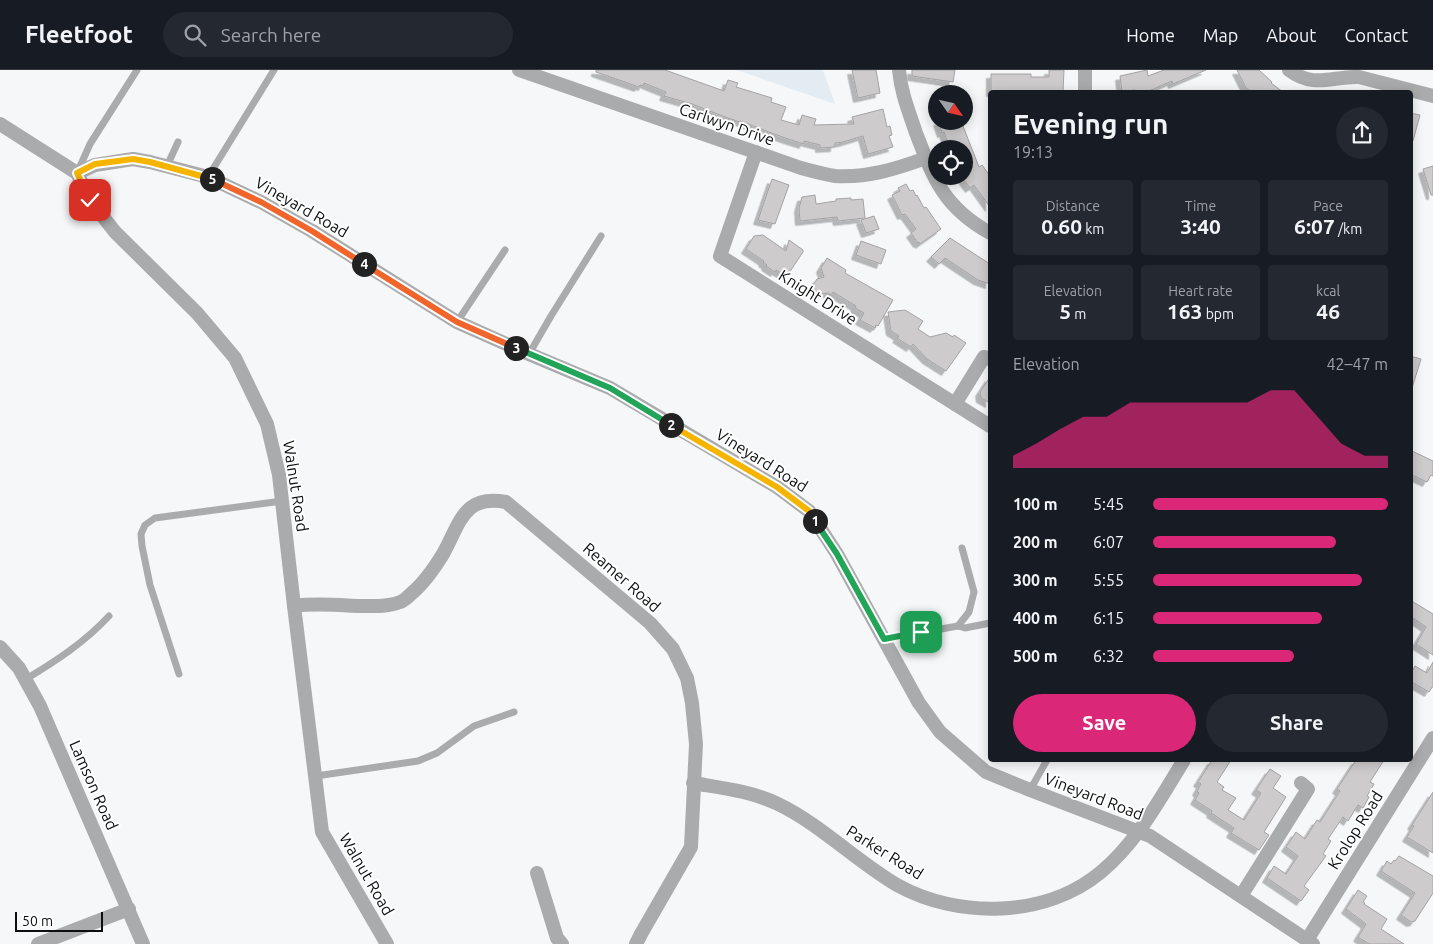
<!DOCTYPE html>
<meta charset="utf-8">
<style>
:root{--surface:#171b24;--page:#242831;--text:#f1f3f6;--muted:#9ea1a6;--line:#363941;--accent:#db2777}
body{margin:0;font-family:Ubuntu,sans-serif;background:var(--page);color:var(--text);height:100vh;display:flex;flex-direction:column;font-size:19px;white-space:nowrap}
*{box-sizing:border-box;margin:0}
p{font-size:16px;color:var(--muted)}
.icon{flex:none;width:28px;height:28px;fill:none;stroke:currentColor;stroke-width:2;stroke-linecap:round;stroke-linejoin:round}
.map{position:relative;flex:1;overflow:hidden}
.panel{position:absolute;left:988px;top:20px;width:425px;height:672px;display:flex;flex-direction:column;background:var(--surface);border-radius:5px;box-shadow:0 2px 12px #0003}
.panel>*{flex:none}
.needle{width:32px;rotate:124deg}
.controls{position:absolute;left:928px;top:15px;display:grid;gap:10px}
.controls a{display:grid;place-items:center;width:45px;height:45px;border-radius:50%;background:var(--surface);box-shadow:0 2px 12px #0003;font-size:25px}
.scale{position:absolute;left:15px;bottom:12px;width:88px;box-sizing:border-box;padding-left:5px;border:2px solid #0d0e0f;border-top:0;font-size:14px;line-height:18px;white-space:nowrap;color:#0d0e0f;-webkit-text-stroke:4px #fff;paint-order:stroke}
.pin{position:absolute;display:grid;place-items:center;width:42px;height:42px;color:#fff;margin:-21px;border-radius:10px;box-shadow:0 2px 8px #0006}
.km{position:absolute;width:25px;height:25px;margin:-12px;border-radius:50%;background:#222;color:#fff;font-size:14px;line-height:25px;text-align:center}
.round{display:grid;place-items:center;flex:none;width:52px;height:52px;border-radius:26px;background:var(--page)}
.head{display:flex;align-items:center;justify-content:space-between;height:85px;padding:0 25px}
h1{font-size:28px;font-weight:600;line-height:38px}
.figures{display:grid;grid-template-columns:repeat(3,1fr);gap:8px;height:85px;padding:5px 25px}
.figures div{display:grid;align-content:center;border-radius:5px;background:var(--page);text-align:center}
.figures b{font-size:21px;font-weight:600}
.figures small{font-size:14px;font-weight:400}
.figures p{font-size:14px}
.chart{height:140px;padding:10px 25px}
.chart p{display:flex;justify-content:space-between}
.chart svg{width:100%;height:90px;margin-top:5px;fill:var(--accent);opacity:.7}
.primary-button{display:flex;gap:10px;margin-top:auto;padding:10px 25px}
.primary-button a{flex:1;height:58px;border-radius:30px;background:var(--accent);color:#fff;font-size:20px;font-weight:600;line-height:58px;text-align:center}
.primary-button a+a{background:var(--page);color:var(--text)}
ul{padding:0 25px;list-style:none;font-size:16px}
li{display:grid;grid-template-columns:80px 60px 1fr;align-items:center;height:38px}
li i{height:12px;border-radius:6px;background:var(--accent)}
header{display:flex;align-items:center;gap:30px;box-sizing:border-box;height:70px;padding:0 25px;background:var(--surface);border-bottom:1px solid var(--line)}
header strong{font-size:24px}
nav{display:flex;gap:28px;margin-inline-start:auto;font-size:18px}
.search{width:350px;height:45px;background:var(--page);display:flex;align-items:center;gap:12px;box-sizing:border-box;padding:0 18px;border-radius:28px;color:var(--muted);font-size:19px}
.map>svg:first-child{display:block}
.built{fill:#e4ecf3}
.building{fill:#cecbcc;stroke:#a5a2a3;filter:url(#shadow)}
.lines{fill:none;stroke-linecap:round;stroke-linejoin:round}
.lane{stroke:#aaabac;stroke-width:7}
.street{stroke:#aaabac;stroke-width:14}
.split-1-casing{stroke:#fff;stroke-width:10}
.split-2-casing{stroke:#fff;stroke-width:10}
.split-3-casing{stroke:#fff;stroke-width:10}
.split-4-casing{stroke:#fff;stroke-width:10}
.split-5-casing{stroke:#fff;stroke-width:10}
.split-6-casing{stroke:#fff;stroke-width:10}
.split-1{stroke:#22a559;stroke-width:6}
.split-2{stroke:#f5b400;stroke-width:6}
.split-3{stroke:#22a559;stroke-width:6}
.split-4{stroke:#f0652b;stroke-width:6}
.split-5{stroke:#f0652b;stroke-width:6}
.split-6{stroke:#f5b400;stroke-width:6}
.labels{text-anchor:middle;stroke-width:4;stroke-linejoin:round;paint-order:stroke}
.street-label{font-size:16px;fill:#0d0e0f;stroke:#fff}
</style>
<header>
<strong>Fleetfoot</strong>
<div class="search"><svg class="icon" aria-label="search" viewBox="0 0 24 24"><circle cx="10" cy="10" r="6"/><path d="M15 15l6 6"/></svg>Search here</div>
<nav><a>Home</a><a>Map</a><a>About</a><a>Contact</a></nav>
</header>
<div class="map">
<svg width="1433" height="874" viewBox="0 0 1433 874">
<defs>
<filter id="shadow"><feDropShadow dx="-4.5" dy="4.5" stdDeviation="0" flood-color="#0004"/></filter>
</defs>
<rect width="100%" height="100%" fill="#f5f7f8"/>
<polygon class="built" points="737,0 823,0 835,34"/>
<g class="building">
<polygon points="596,0 665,0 724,21 728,10 738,13 736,17 772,28 771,32 786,37 781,50 799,55 802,45 816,49 814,55 854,54 852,47 883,39 887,57 890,56 892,65 889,66 893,77 868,84 863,66 843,72 835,73 835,77 820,78 820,75 804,71 804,74 785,68 740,51 740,52 725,47 692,34 664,26 666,22 644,13 643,16 640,15 639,17 596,2"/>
<polygon points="852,0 876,0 880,23 858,28"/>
<polygon points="912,0 955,0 953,12 912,6"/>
<polygon points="1049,0 1064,0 1063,22 991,22 991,4 1031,4 1031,7 1049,7"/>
<polygon points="1147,0 1148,6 1164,0 1206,0 1173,14 1172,11 1149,21 1136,22 1135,20 1122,22 1120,6"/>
<polygon points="1237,0 1259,0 1272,12 1271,13 1283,22 1252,22 1246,18"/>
<polygon points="1410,43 1420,45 1413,71 1410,71"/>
<polygon points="938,51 961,51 979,97 982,95 990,106 990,137 974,115 970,118 964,110 964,80 968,79 950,79 944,62 942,63"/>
<polygon points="1433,96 1433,125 1431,125 1423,99"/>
<polygon points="772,109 789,115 775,154 758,150"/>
<polygon points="906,114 910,121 913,120 916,126 917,125 924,138 926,137 941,159 920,174 919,172 918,173 911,163 916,159 905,144 902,145 892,125 900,121 898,118"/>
<polygon points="815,125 816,134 836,131 836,129 851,128 851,130 863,129 865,148 838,151 837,147 800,151 799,138 802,127"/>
<polygon points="874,146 879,159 866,163 861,150"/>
<polygon points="763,165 786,181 789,170 803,180 803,182 787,206 776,200 775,202 766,196 767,195 763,192 764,191 746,179 754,166"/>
<polygon points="950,168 990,194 990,214 978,210 945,188 939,194 931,187"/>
<polygon points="861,171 886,180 881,194 856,185"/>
<polygon points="827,188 846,200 845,203 893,230 878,256 876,255 875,258 860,250 864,243 855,238 856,236 833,222 831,225 829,223 821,224 814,220 813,215 817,209 824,207 821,198"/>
<polygon points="905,240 923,251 918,259 930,267 946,263 953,267 954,265 966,273 946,301 927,289 913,274 911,277 897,268 899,266 891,261 888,242"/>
<polygon points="1410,286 1421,289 1412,318 1410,318"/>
<polygon points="990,307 990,333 981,328 980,322"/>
<polygon points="1410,380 1433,391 1433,406 1431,405 1427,412 1410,404"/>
<polygon points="1410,530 1433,544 1433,585 1416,574 1426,557 1410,546"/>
<polygon points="1433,592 1433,616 1429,622 1410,611 1410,605 1415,596 1427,603"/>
<polygon points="1212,690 1231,690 1217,712 1224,717 1222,720 1236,728 1228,740 1244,750 1261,723 1256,720 1270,699 1281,706 1273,718 1286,727 1264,762 1269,765 1259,780 1231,763 1234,758 1211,743 1212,741 1195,730 1199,723 1197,721 1201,714 1198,712"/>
<polygon points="1356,690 1384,690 1370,712 1374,714 1367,726 1369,727 1363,738 1358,735 1348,751 1343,747 1328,769 1331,771 1323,784 1326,786 1304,816 1309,820 1301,831 1267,808 1274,796 1286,804 1298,786 1286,777 1296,762 1305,769 1317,750 1320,752 1340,721 1337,719"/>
<polygon points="1433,722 1433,783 1407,767 1414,756 1412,755"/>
<polygon points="1399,786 1433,806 1433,823 1415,851 1411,852 1401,845 1415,823 1381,801 1387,791 1391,794 1394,790 1395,791"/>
<polygon points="1358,820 1367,826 1363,832 1365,833 1364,834 1387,849 1381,859 1404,874 1369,874 1358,867 1366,854 1346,839"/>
</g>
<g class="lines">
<g class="lane">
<polyline points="167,96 178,72"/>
<polyline points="78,101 90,74 137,0"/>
<polyline points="208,107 274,0"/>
<polyline points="457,252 505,180"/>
<polyline points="529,284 551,246 601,166"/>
<polyline points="958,556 965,558 990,553"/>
<polyline points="883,569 958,556 969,542 974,522 962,478"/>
<polyline points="179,604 150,515 142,476 141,464 145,455 155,448 282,431"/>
<path d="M26,609c30,-18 59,-37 83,-63"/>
<polyline points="316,706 418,691 437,683 474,656 514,642"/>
<polyline points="1030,720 1047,690"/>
</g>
<g class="street">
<path d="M519,0l282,98c11,3 22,6 34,8 32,2 61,-7 91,-18"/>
<path d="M899,0c2,23 10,42 17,63 18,47 28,74 74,100"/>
<polyline points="1085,0 1085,22"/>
<path d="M1289,0c25,19 43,6 70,7l74,19"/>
<polyline points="0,54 77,103 90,130 115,162 197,243 235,288 267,354 279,405 294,536 322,762 387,874"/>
<polyline points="756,82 720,186 990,356"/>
<polyline points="77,103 95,95 133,89 150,92 208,107 261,132 312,161 457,252 529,284 610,318 777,417 809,441 837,484 919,633 940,662 986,702 1030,720 1150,766 1313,874"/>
<polyline points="955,334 984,287 990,289"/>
<path d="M294,536c21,-3 43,-1 65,0 12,0 30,1 41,-4 4,-1 9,-6 12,-9 12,-10 23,-26 31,-39 17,-30 20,-60 63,-52l144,121 23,26 14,29 5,25 4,41 -5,103 -50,87 -5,10"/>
<polyline points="0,577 19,598 40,636 143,874"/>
<path d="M693,713c29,5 58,8 85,21 42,20 78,57 119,81 61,34 149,33 204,-13 36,-30 59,-73 83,-112"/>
<polyline points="537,803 557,868 562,874"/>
<polyline points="1241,826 1308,719 1301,713"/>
<polyline points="1307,870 1433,668"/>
<polyline points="38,874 129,839"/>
</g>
</g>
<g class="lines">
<defs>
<polyline id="split-1" points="815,451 837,484 884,569 921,562"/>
<polyline id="split-2" points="671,355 777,417 809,441 815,451"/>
<polyline id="split-3" points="516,278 610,318 671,355"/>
<polyline id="split-4" points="364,194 457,252 516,278"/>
<polyline id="split-5" points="212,109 261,132 312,161 364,194"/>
<polyline id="split-6" points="90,130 77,103 95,94 133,89 150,92 212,109"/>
</defs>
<use href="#split-1" class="split-1-casing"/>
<use href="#split-2" class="split-2-casing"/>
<use href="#split-3" class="split-3-casing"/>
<use href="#split-4" class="split-4-casing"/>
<use href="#split-5" class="split-5-casing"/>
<use href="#split-6" class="split-6-casing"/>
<use href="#split-1" class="split-1"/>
<use href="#split-2" class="split-2"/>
<use href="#split-3" class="split-3"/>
<use href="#split-4" class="split-4"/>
<use href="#split-5" class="split-5"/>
<use href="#split-6" class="split-6"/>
</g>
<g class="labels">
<g class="street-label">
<text transform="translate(727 54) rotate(19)" y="6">Carlwyn Drive</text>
<text transform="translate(302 137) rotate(30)" y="6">Vineyard Road</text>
<text transform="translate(818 227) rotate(32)" y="6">Knight Drive</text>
<text transform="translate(762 390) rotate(32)" y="6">Vineyard Road</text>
<text transform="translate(296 416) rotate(81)" y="6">Walnut Road</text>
<text transform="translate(622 507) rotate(41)" y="6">Reamer Road</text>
<text transform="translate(94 715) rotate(66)" y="6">Lamson Road</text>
<text transform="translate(1094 726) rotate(21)" y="6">Vineyard Road</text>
<text transform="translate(1355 760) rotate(-58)" y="6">Krolop Road</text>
<text transform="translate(885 782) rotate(32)" y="6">Parker Road</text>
<text transform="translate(367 804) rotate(60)" y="6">Walnut Road</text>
</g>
</g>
</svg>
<div class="controls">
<a><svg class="needle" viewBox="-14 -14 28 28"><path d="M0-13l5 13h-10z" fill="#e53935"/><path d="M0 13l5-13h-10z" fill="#9ea1a6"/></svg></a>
<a><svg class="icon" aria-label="locate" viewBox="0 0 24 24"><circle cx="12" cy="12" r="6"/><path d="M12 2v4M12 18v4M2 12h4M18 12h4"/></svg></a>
</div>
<div class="scale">50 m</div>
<div class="pin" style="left:921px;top:562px;background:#1e9e55"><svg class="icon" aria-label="arrive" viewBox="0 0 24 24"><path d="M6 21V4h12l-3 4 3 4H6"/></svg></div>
<div class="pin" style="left:90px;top:130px;background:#d93025"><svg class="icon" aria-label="check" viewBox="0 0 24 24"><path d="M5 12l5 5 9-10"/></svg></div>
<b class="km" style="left:815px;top:451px">1</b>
<b class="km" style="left:671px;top:355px">2</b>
<b class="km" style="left:516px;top:278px">3</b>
<b class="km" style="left:364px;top:194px">4</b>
<b class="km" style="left:212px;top:109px">5</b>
<section class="panel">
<div class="head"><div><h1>Evening run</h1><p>19:13</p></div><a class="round"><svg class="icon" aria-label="share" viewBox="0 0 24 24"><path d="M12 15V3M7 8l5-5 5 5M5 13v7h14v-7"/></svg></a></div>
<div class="figures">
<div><p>Distance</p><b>0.60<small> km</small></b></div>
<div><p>Time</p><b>3:40</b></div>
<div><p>Pace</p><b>6:07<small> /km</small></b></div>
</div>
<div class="figures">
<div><p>Elevation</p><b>5<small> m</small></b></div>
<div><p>Heart rate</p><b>163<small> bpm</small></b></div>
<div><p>kcal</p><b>46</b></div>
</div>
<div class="chart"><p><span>Elevation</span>42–47 m</p>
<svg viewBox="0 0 160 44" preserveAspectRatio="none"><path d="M0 44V38L10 32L20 25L30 19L40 19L50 12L60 12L70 12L80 12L90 12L100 12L110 6L120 6L130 19L140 32L150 38L160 38V44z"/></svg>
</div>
<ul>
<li><b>100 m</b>5:45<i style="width:100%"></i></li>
<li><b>200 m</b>6:07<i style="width:78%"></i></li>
<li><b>300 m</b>5:55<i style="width:89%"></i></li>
<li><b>400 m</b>6:15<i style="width:72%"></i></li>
<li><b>500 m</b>6:32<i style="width:60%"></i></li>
</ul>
<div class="primary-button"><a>Save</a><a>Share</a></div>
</section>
</div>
